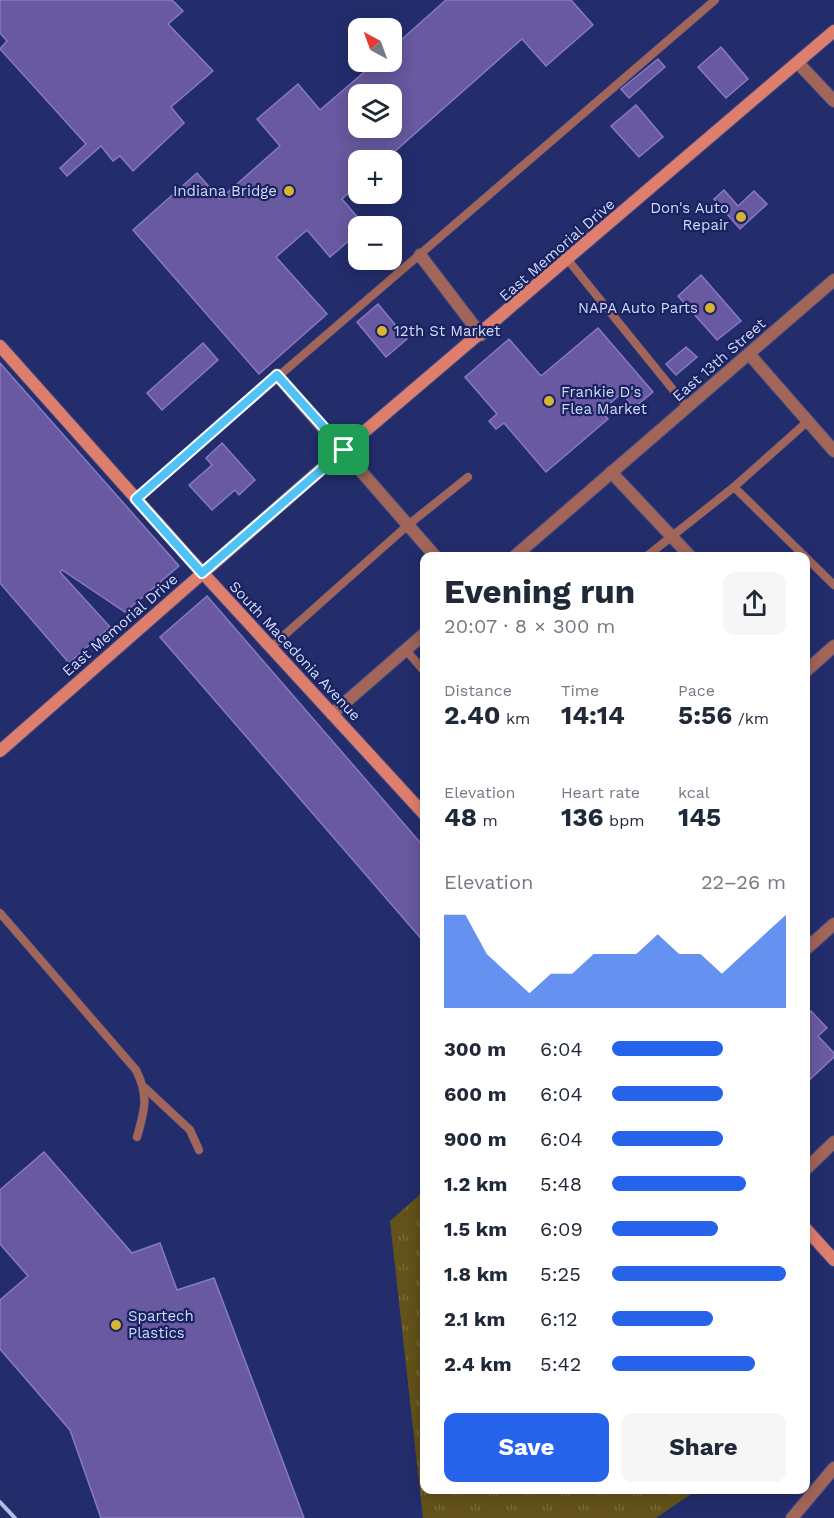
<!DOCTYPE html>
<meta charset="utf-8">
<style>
:root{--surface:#fff;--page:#f6f6f7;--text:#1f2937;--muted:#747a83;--accent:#2563eb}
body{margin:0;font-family:"Work Sans",sans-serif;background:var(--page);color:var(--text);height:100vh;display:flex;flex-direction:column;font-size:22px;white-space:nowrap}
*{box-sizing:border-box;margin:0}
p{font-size:20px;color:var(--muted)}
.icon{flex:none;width:33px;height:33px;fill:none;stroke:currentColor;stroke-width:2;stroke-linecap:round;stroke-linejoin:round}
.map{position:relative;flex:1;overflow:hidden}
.side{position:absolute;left:420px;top:552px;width:390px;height:942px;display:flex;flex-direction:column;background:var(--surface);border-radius:12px;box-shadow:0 3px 15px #0003}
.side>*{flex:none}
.needle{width:39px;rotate:319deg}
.tools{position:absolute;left:348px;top:18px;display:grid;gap:12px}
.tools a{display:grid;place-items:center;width:54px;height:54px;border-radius:12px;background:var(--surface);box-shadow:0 3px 15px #0003;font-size:30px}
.pin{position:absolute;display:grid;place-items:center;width:51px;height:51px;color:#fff;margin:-26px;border-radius:12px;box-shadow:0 3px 9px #0006}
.round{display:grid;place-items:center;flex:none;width:63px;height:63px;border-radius:12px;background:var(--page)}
.overview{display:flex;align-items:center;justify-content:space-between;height:102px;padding:0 24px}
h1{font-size:33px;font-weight:700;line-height:45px}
.figures{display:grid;grid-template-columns:repeat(3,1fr);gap:9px;height:102px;padding:6px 24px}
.figures div{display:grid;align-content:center}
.figures b{font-size:26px;font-weight:700}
.figures small{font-size:16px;font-weight:400}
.figures p{font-size:16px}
.chart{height:168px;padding:12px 24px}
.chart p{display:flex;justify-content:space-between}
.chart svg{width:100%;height:108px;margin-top:6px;fill:var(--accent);opacity:.7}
.action{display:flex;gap:12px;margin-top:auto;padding:12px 24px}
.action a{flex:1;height:69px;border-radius:12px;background:var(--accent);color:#fff;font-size:24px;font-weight:700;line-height:69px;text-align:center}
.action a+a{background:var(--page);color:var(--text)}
ul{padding:0 24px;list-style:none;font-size:20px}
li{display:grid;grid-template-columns:96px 72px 1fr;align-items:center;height:45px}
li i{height:15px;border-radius:8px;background:var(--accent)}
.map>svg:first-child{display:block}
.park{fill:url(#park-tufts)}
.building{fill:#6859a0;stroke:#8879c3;stroke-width:1.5;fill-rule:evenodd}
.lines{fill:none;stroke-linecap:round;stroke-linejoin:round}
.lane-casing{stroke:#3f4983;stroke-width:9}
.street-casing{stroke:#3f4983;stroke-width:14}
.secondary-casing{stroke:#3f4983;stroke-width:14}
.lane{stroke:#a26559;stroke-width:8}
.street{stroke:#a26559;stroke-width:12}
.secondary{stroke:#de7e6c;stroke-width:12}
.rail{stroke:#b6bfe3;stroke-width:4}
.route-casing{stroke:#fff;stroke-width:12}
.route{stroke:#4fc3f7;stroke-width:8}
.poi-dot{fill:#d8b434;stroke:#1a2260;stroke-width:2}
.labels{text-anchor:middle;stroke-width:4.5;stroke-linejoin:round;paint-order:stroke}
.poi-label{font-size:15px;fill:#d1daf9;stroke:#1a2260;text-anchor:end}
.street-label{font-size:15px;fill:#d1daf9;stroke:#1a2260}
</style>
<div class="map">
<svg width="834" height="1518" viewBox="0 0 834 1518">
<defs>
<pattern id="park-tufts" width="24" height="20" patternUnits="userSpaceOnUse" patternTransform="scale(1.5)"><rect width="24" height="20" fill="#635219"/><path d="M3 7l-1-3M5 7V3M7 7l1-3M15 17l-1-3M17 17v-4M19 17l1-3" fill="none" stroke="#786a3b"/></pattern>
</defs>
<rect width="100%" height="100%" fill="#232d6c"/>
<polygon class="park" points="424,1191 424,1490 697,1490 656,1518 423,1518 390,1221"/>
<g class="building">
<polygon points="0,0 172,0 183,11 168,24 213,71 171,107 184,123 133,171 120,156 113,161 101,146 67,176 60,168 86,144 0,49 7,41 0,33"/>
<path d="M446,0h125l22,25 -47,41 -24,-27 -137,121h-27v24l-16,15 23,27h-7v7l-28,24 -23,-27 -31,27 51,57 -68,60 -126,-144 64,-57 23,26 60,-53 -23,-27 41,-35 22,26 56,-48h16v-14zM358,94h34v34h-34z"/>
<polygon points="721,47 748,79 726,98 698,67"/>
<polygon points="658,59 665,67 629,98 621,89"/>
<polygon points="636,105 663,137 639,157 611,126"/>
<polygon points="724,190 738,206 754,191 767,204 740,229 714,199"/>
<polygon points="701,275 741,321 717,340 678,296"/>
<polygon points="378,304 407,339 386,357 357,322"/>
<polygon points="598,328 653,392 634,408 622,393 601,411 608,419 546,472 504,423 496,429 489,421 497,414 465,377 509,339 541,376"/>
<polygon points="203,343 218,360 162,410 147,393"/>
<polygon points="686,347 697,357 676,375 666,364"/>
<polygon points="0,363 179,566 125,612 62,570 60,572 110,627 69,663 0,583"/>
<polygon points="222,443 255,480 239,495 235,490 212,510 189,485 212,465 206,458"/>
<polygon points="207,596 424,847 424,942 160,637"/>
<polygon points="811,1011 827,1028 818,1036 834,1053 834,1057 806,1083 806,1016"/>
<polygon points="44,1152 132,1253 160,1243 177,1290 214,1278 304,1518 101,1518 70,1430 0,1349 0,1300 28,1276 0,1244 0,1190"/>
</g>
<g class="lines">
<defs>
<g id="lane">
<polyline points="568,260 687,407"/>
<polyline points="734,487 834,585"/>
<polyline points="136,499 715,0"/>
<polyline points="647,556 734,487 808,421"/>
<polyline points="271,647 408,525 468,477"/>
<polyline points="406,650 424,671"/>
<path d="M0,913l136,157c13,26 9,39 1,67"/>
<polyline points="145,1088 190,1130 199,1150"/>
</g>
<g id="street">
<polyline points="798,63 834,101"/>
<polyline points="420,255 481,335"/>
<polyline points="749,354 834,451"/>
<polyline points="277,375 435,556"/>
<polyline points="611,472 690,556"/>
<polyline points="515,556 834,280"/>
<polyline points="806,671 834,646"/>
<polyline points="332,714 424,634"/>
<polyline points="806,949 834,924"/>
<polyline points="806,1169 834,1142"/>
<polyline points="792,1518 834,1468"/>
</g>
<g id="secondary">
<polyline points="0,346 189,558 424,814"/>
<polyline points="0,751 343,450 834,31"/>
<polyline points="806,1229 834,1260"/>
</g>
</defs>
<use href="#lane" class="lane-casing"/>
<use href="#street" class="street-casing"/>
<use href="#secondary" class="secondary-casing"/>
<use href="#lane" class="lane"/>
<use href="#street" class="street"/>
<use href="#secondary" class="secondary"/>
<polyline class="rail" points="0,1502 15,1518"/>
</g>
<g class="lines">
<defs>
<polygon id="route" points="277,375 344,450 202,573 136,499"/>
</defs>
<use href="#route" class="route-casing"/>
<use href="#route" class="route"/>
</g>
<g class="poi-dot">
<circle cx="289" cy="191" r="6"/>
<circle cx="741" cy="217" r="6"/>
<circle cx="710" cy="308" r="6"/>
<circle cx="382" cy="331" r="6"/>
<circle cx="549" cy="401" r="6"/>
<circle cx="116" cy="1325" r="6"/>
</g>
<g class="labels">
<g class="poi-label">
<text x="277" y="196">Indiana Bridge</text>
<text x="729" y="213">Don's Auto<tspan x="729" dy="17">Repair</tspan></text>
<text x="698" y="313">NAPA Auto Parts</text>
<text x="394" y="336" text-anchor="start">12th St Market</text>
<text x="561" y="397" text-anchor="start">Frankie D's<tspan x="561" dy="17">Flea Market</tspan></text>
<text x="128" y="1321" text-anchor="start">Spartech<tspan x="128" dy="17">Plastics</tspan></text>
</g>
<g class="street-label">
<text transform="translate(557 250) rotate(-41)" y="5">East Memorial Drive</text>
<text transform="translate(719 360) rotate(-41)" y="5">East 13th Street</text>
<text transform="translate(120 625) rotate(-41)" y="5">East Memorial Drive</text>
<text transform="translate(295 651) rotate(47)" y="5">South Macedonia Avenue</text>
</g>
</g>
</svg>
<div class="tools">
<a><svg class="needle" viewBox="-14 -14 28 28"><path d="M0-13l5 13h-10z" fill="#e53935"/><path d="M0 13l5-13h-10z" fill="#747a83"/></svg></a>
<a><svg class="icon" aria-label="layers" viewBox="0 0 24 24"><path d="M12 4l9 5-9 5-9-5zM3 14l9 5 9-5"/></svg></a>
<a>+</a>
<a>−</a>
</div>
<div class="pin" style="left:344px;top:450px;background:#1e9e55"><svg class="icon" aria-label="arrive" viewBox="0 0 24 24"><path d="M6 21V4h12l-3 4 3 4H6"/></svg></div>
<section class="side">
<div class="overview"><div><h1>Evening run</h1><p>20:07 · 8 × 300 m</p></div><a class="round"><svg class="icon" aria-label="share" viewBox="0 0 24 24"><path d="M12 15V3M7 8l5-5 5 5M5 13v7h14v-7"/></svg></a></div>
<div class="figures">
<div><p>Distance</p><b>2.40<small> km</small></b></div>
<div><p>Time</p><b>14:14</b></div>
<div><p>Pace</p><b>5:56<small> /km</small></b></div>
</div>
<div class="figures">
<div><p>Elevation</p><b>48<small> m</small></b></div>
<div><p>Heart rate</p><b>136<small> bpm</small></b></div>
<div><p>kcal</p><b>145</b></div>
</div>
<div class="chart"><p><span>Elevation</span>22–26 m</p>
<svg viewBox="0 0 160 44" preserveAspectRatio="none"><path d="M0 44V6L10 6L20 22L30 30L40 38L50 30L60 30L70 22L80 22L90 22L100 14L110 22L120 22L130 30L140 22L150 14L160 6V44z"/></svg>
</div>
<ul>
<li><b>300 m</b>6:04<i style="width:64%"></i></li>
<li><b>600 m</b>6:04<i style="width:64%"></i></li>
<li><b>900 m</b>6:04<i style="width:64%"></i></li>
<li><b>1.2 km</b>5:48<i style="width:77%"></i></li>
<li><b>1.5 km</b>6:09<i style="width:61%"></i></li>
<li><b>1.8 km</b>5:25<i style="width:100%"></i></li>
<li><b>2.1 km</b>6:12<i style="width:58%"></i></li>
<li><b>2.4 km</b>5:42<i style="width:82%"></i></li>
</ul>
<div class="action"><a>Save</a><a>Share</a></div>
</section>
</div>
